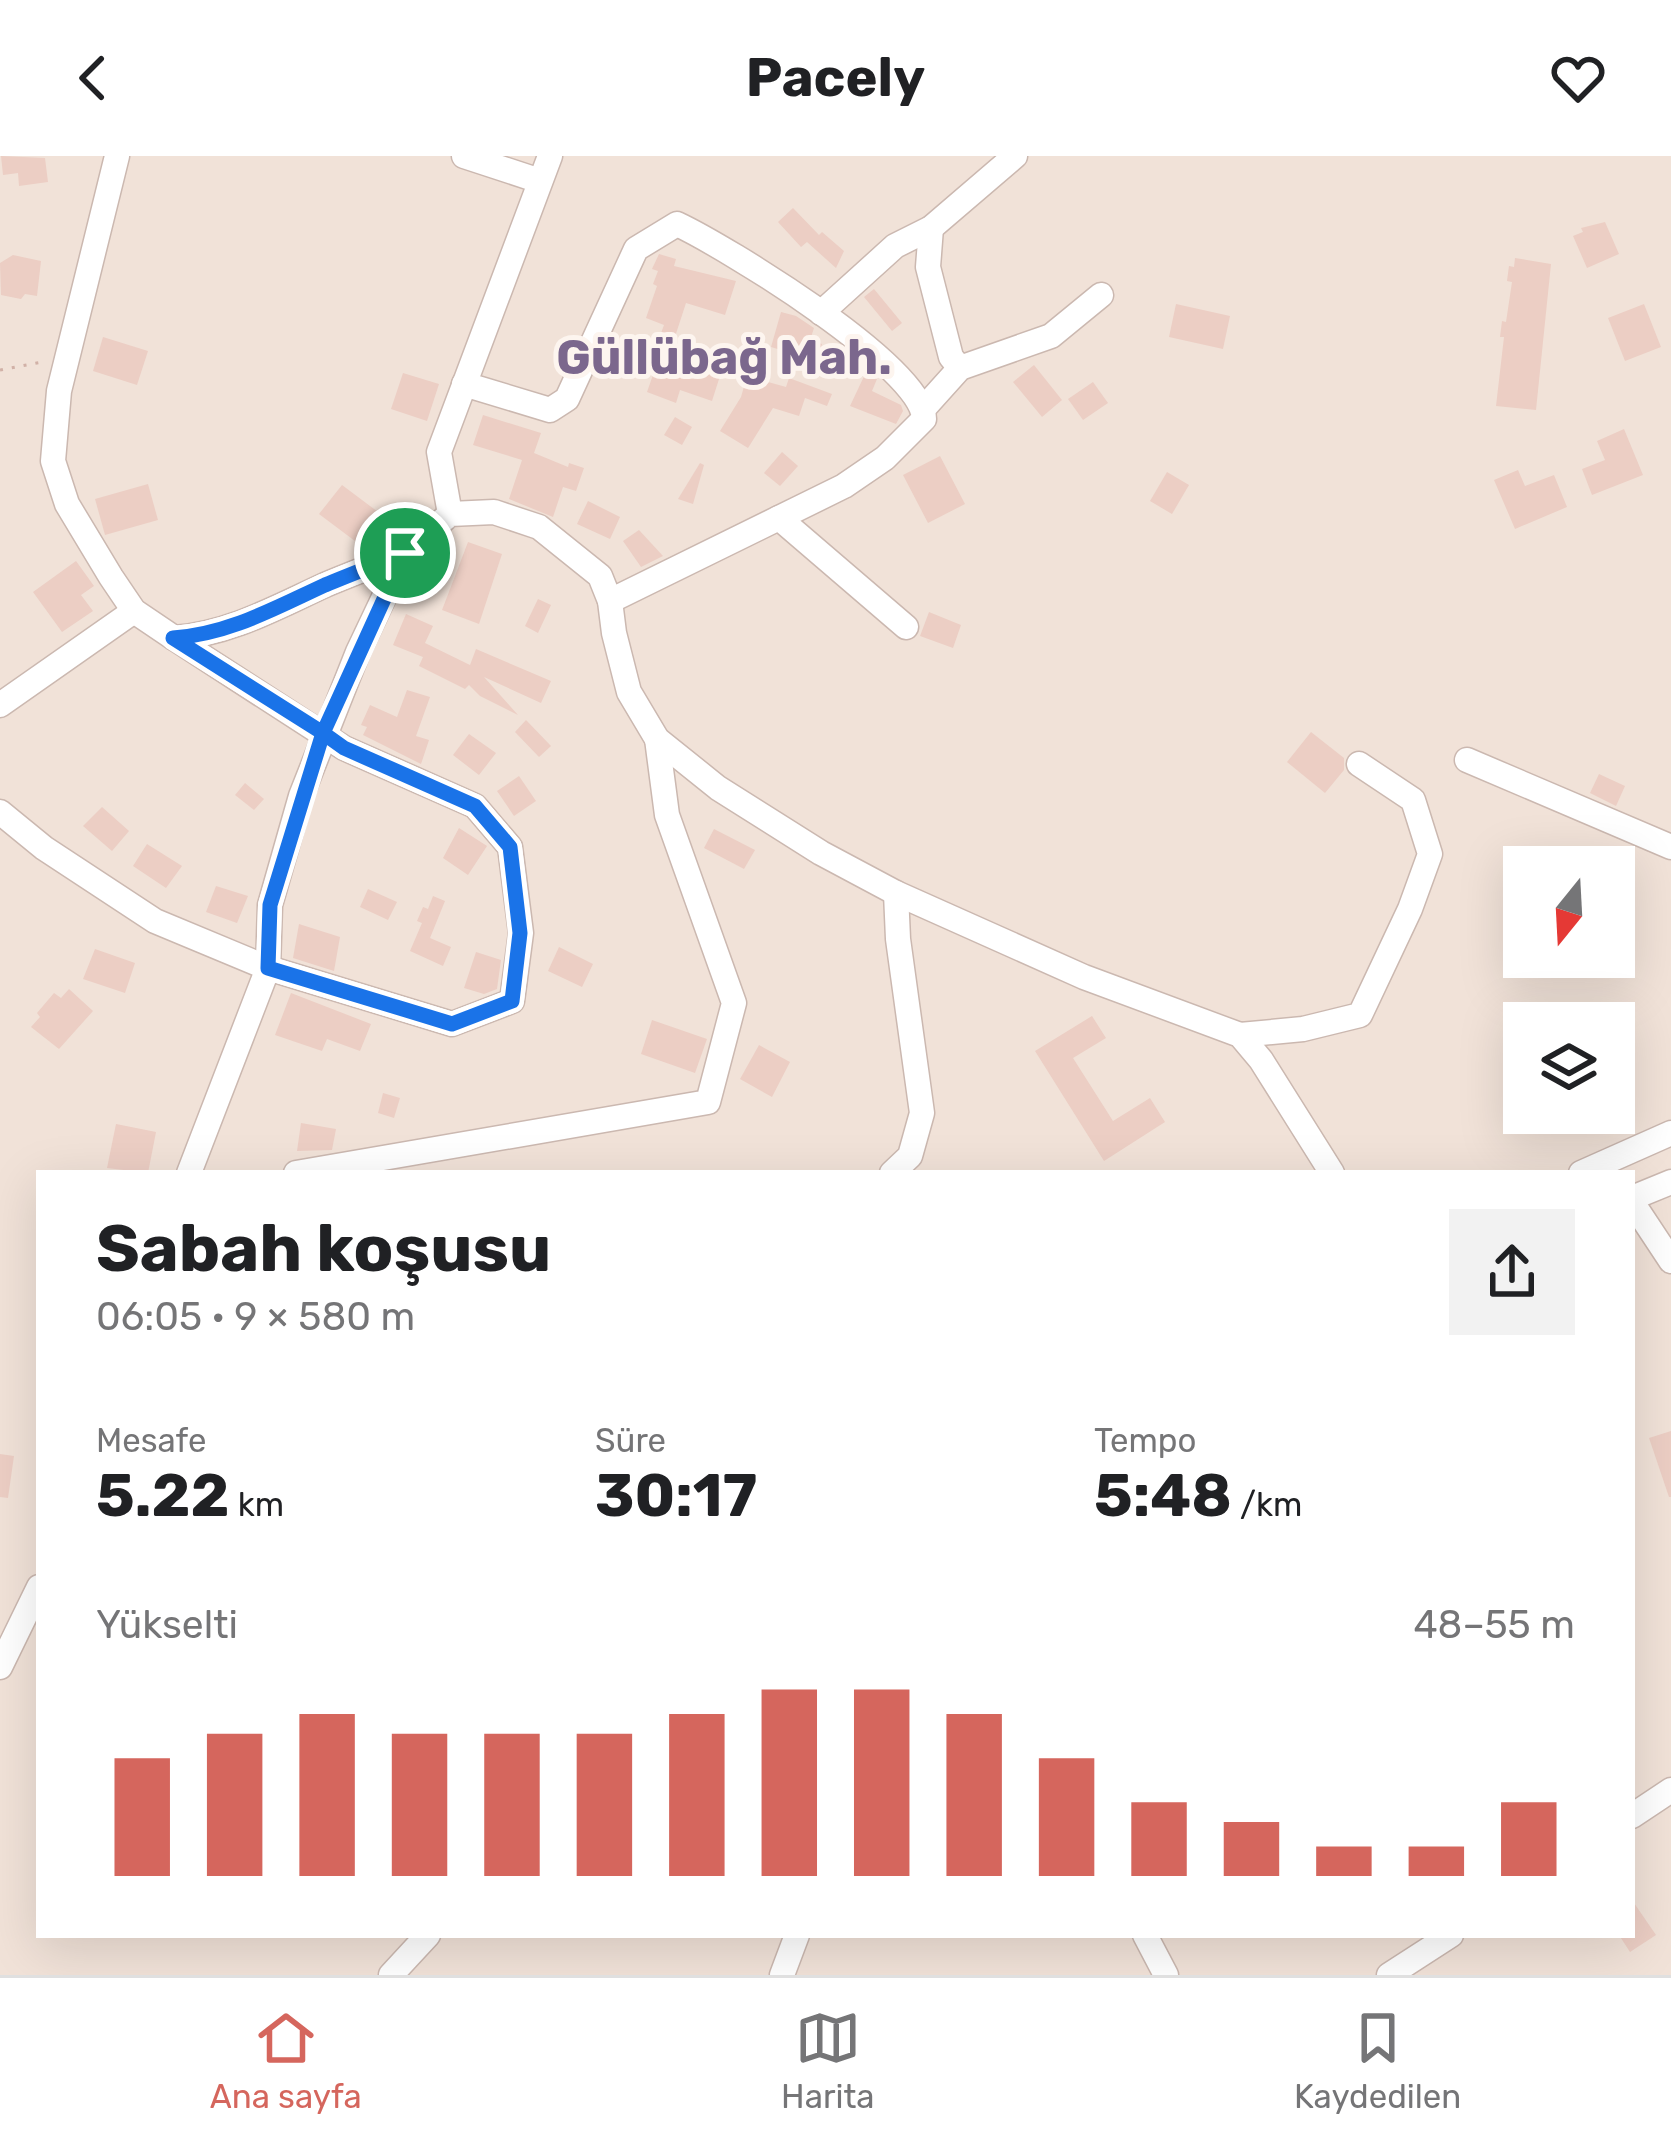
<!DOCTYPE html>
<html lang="tr">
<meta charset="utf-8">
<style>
:root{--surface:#fff;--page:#f2f2f2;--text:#202124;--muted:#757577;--line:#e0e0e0;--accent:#d5665d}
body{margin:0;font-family:Rubik,sans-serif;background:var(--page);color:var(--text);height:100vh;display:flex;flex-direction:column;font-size:45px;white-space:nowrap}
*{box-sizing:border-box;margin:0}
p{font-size:39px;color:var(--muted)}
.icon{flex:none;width:66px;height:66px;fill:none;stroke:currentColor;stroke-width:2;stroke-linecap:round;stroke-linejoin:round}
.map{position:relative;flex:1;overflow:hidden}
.drawer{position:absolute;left:36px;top:1014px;width:1599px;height:768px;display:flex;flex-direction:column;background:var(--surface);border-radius:0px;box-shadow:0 12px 48px #0002}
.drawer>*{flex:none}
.needle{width:78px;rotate:198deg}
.fabs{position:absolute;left:1503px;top:690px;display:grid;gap:24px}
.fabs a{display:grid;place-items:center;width:132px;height:132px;border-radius:0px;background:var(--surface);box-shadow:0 12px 48px #0002;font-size:60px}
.pin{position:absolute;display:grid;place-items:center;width:102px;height:102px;color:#fff;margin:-51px;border:6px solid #fff;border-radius:50%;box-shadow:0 3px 12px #0007}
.round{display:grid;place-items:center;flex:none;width:126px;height:126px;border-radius:0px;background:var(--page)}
.overview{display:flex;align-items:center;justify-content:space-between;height:204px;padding:0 60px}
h1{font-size:66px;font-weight:700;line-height:90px}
.figures{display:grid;grid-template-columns:repeat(3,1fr);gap:18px;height:204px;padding:12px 60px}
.figures div{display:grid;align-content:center}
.figures b{font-size:60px;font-weight:700}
.figures small{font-size:33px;font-weight:400}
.figures p{font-size:33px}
.chart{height:336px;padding:24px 60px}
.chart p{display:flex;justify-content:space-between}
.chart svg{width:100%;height:216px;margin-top:12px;stroke:var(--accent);stroke-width:6}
header{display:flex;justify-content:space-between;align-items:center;height:156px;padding:0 60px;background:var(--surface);font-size:54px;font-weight:700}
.dock{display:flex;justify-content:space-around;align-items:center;height:168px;border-top:3px solid var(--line);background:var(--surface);font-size:33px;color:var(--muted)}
.dock a{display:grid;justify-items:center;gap:6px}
.dock .active{color:var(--accent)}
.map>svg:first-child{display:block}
.residential{fill:#f1e2d8;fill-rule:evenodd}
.building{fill:#eccec4}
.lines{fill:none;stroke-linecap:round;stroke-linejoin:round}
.minor-casing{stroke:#cbb8b0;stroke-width:27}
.path{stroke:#d1b1a7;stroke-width:3;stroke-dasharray:3 9;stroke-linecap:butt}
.minor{stroke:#fff;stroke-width:24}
.route-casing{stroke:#fff;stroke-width:24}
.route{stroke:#1a73e8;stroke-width:15}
.labels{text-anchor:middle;stroke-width:10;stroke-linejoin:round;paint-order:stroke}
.district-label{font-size:48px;font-weight:bold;fill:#7b678d;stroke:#fdf5ef}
</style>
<header><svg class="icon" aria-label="back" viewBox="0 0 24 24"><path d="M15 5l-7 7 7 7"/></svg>Pacely<svg class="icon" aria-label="heart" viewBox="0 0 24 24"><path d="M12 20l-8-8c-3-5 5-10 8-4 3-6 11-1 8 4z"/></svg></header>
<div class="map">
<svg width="1671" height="1819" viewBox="0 0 1671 1819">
<rect width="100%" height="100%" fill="#faf1e9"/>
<path class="residential" d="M0,0h1671v1819h-1671zM1524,711h90v90h-90zM1524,867h90v90h-90zM39,1017h1593v762h-1593z"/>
<g class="building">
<polygon points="1,0 45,2 48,26 19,30 18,17 3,19"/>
<polygon points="793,52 819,79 822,76 844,95 836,112 807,86 801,91 778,66"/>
<polygon points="1605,66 1619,98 1587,112 1573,80 1583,76 1581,72"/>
<polygon points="659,98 676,103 674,110 736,125 725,159 686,147 671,193 657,188 664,169 646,162 657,130 653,128 658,115 652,113"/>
<polygon points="13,99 41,105 37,140 25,138 21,143 1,139 0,107"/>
<polygon points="1515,102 1551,108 1536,254 1496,250 1504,181 1500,181 1502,165 1506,166 1512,126 1507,125 1509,110 1514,111"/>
<polygon points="874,133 902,167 892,175 864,141"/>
<polygon points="1176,148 1230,160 1223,193 1169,181"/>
<polygon points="1644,148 1661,191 1625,205 1608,162"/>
<polygon points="781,156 796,160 814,172 810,184 822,188 817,205 771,191"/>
<polygon points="103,181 148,195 137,229 93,215"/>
<polygon points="682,186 726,201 712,245 680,234 676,247 647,236 654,216 670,222"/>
<polygon points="1034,209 1062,244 1042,261 1013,226"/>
<polygon points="867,214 877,223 872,235 901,249 903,255 896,268 850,250"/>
<polygon points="403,217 439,228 427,265 391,253"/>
<polygon points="747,220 786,231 789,222 832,238 827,250 805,242 799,260 773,252 748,292 720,275 741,241"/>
<polygon points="1093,226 1108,247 1083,264 1068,243"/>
<polygon points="483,259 541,277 534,297 568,311 569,307 584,312 576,335 563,331 553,361 509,343 522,304 473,289"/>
<polygon points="675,261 692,271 682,289 664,279"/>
<polygon points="1624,273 1643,319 1592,339 1582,313 1605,304 1597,285"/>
<polygon points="782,296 798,310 780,330 764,317"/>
<polygon points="940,300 965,348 928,367 903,319"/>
<polygon points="700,307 704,309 693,348 678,343"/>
<polygon points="1518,314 1525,330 1554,319 1567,351 1515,373 1494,324"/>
<polygon points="1167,316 1189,329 1172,358 1150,345"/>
<polygon points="148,328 158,364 105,379 95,343"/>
<polygon points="342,329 378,356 355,385 319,358"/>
<polygon points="588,345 620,361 610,383 577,368"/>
<polygon points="639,374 663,400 641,411 623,385"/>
<polygon points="468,386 502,398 479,468 442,454"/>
<polygon points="76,405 94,430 81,439 93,455 62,476 33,436"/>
<polygon points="538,443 551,449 538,477 525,470"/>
<polygon points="929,456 961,469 953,492 920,480"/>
<polygon points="406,458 433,470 425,487 470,509 476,493 551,525 541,547 484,521 518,559 480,540 469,529 465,533 419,510 423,501 393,489"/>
<polygon points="407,534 430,541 416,580 429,584 421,608 363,579 367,571 361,569 370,549 397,561"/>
<polygon points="526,564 551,590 539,601 515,576"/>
<polygon points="1311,576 1344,602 1344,614 1325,637 1287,606"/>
<polygon points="469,578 496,597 479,619 453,599"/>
<polygon points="1599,618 1625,630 1616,650 1590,637"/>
<polygon points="519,620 536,645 514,660 497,635"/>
<polygon points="245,627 264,643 254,654 235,639"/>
<polygon points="102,651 129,675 112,695 83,670"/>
<polygon points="459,672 487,690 468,719 443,702"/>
<polygon points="714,673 755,694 744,713 704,692"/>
<polygon points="147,688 182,710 166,732 133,710"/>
<polygon points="216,730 248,740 237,767 206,756"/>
<polygon points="368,733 397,746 388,764 360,751"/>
<polygon points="433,740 445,745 430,782 451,791 443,810 410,795 422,767 417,765 423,751 428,753"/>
<polygon points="299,768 340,781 334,815 293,802"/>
<polygon points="559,791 593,808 582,831 548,815"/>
<polygon points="95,793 135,807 125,837 83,823"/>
<polygon points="476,796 501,804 497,833 484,838 464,832"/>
<polygon points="69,833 93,855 59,893 31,871 40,861 37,857 54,837 61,842"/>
<polygon points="291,837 371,868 360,895 327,883 322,895 275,879"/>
<polygon points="1092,860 1106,882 1073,902 1113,965 1150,942 1165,966 1104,1005 1035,895"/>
<polygon points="652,864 707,883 695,917 641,898"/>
<polygon points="759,889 790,906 772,941 740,923"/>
<polygon points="383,937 400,942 394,962 378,957"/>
<polygon points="301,967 336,973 332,994 297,995"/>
<polygon points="116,968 156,976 148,1017 107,1012"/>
<polygon points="1671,1275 1671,1341 1669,1341 1649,1282"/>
<polygon points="0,1298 14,1300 8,1342 0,1341"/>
<polygon points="1632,1744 1656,1779 1630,1796 1619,1779 1632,1779"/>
</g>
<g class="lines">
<defs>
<g id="minor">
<path d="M117,0l-58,235 -6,70 14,43 44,73 23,34 40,27c55,-4 101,-30 151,-53 26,-11 53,-21 80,-32"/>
<polyline points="464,0 540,25"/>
<polyline points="931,72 928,111 951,201 960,212"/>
<polyline points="821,157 895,90 931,72 1015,0"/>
<path d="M464,228l86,26 17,-11 69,-150 41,-25c49,23 246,143 247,195l-39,39 -41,28 -234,115"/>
<polyline points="924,252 960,212 1051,180 1101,139"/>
<polyline points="450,358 439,296 550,0"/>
<polyline points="779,362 906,471"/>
<polyline points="0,549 134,455"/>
<polyline points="1467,604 1671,691"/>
<polyline points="0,656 44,692 155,765 268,812 452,868 512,845 521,777 510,691 475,650 344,592 174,482"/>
<polyline points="1240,879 1303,873 1360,859 1410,753 1430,698 1413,644 1359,608"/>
<polyline points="189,1017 268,812 270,749 301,640 358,496 405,397 450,358 494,356 539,371 600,420 610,445 614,477 629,536 657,583 718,632 821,697 896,737 1084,821 1240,879 1261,904 1332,1017"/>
<polyline points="296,1017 708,946 734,847 667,659 657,583"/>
<polyline points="892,1017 910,1000 922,957 898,783 896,737"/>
<polyline points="1581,1017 1671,977"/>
<polyline points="1632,1042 1671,1026"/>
<polyline points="1632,1046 1671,1105"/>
<polyline points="0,1511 39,1431"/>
<polyline points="1632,1660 1671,1634"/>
<polyline points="1145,1779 1166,1819"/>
<polyline points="391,1819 428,1779"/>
<polyline points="782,1819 797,1779"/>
<polyline points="1389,1819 1451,1779"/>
</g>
</defs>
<use href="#minor" class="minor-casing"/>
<polyline class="path" points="0,214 47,205"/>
<use href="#minor" class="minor"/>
</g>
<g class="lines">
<defs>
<path id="route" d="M405,397c-27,11 -54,21 -80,32 -50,23 -96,49 -152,53l150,95 -53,172 -2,63 184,56 60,-23 8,-68 -10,-86 -35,-41 -131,-58 -21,-15 82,-180"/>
</defs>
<use href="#route" class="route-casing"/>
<use href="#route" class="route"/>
</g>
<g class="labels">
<g class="district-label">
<text x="724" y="218">Güllübağ Mah.</text>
</g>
</g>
</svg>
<div class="fabs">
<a><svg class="needle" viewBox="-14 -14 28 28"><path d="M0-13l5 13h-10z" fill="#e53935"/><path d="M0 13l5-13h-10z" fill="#757577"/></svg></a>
<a><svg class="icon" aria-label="layers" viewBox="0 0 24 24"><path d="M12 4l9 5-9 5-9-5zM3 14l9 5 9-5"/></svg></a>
</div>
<div class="pin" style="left:405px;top:397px;background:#1e9e55"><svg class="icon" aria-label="arrive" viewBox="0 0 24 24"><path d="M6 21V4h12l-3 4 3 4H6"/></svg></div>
<section class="drawer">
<div class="overview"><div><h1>Sabah koşusu</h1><p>06:05 · 9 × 580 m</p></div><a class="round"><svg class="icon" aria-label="share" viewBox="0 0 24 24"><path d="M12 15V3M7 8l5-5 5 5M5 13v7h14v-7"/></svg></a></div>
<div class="figures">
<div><p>Mesafe</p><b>5.22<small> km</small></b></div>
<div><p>Süre</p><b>30:17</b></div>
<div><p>Tempo</p><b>5:48<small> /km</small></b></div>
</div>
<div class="chart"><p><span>Yükselti</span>48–55 m</p>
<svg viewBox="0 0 160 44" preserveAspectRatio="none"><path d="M5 44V20M15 44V15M25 44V11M35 44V15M45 44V15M55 44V15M65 44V11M75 44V6M85 44V6M95 44V11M105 44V20M115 44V29M125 44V33M135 44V38M145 44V38M155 44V29"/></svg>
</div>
</section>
</div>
<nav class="dock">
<a class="active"><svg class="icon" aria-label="home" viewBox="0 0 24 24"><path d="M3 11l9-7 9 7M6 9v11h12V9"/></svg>Ana sayfa</a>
<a><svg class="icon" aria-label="map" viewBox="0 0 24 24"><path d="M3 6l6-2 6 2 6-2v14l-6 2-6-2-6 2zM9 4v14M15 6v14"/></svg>Harita</a>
<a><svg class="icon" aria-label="saved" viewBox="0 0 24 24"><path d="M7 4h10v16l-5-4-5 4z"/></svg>Kaydedilen</a>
</nav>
